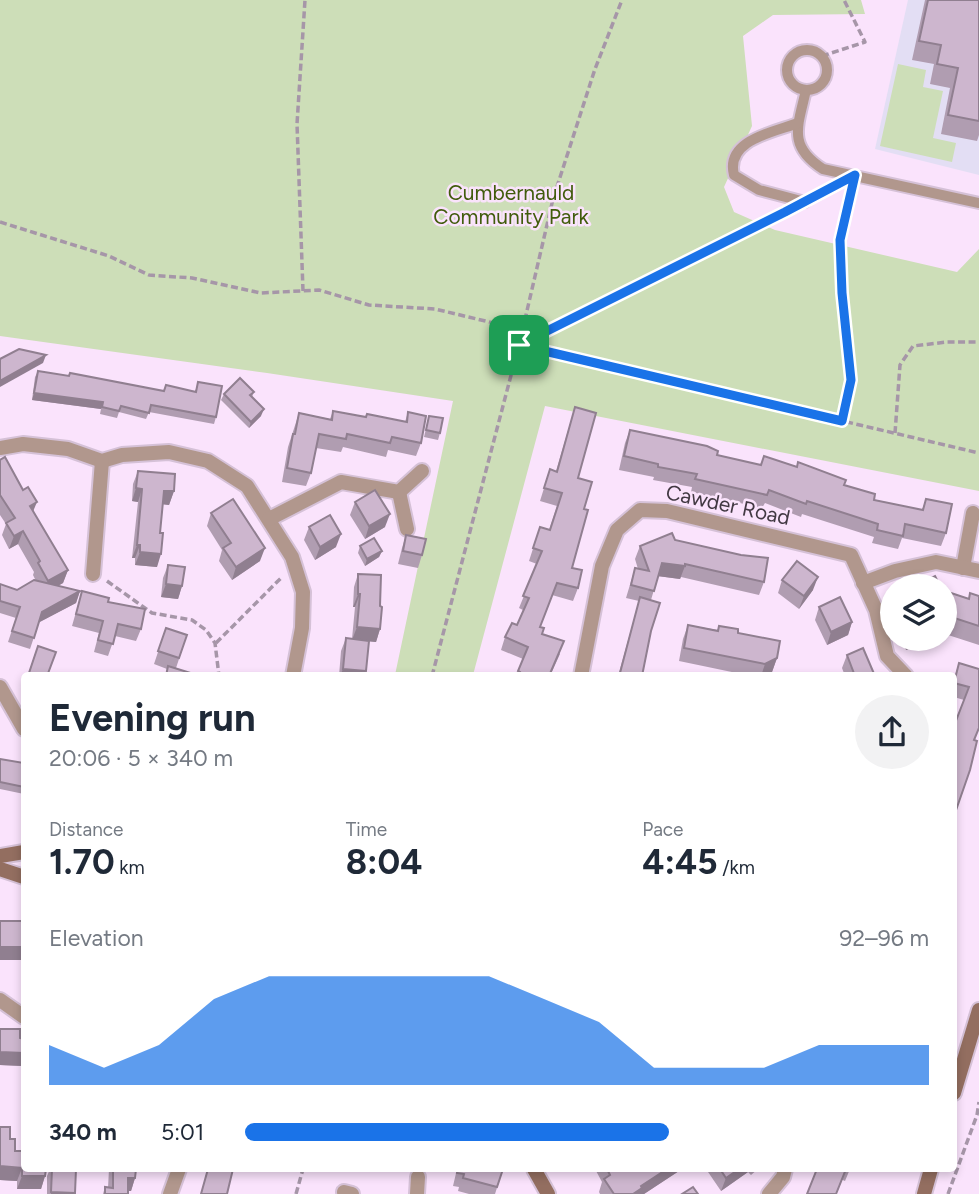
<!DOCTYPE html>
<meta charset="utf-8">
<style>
:root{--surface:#fff;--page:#f2f2f3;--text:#1f2937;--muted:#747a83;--accent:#1a73e8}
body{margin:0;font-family:Figtree,sans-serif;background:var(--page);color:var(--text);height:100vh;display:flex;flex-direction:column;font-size:26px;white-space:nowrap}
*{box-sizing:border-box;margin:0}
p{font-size:23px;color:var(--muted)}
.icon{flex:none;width:38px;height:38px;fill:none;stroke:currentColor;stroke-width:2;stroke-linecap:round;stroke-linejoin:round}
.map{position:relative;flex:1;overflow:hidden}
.side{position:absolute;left:21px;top:672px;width:936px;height:500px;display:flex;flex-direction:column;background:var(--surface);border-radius:7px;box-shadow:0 4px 10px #0003}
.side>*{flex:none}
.tools{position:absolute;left:880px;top:574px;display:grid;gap:14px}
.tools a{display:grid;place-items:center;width:77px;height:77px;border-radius:50%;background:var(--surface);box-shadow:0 4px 10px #0003;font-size:35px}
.pin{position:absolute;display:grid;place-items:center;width:60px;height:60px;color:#fff;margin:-30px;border-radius:14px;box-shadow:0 4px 10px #0006}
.round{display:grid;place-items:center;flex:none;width:74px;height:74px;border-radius:37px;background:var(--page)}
.head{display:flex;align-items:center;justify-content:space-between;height:119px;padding:0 28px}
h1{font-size:38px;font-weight:700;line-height:52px}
.metrics{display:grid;grid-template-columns:repeat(3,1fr);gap:10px;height:119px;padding:7px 28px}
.metrics div{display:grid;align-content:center}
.metrics b{font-size:35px;font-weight:700}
.metrics small{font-size:19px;font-weight:400}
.metrics p{font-size:19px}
.chart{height:196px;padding:14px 28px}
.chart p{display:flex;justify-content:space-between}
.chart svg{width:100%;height:126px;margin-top:7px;fill:var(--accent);opacity:.7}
ul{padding:0 28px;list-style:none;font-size:23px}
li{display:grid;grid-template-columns:112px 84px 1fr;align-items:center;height:52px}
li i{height:18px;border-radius:9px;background:var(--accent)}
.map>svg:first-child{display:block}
.education{fill:#e3def4}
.green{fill:#cddeb8}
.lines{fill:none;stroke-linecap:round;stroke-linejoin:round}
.lane-casing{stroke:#d5c1d7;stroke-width:14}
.street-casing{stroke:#d5c1d7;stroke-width:18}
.secondary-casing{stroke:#d5c1d7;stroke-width:18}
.path{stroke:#a696a8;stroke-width:3.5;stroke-dasharray:7 3.5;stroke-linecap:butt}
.lane{stroke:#b1978d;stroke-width:10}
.street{stroke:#b1978d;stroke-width:14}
.secondary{stroke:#936e60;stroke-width:14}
.wall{fill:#b09db1}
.shaded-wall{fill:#907f90}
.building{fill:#cdb6ce;stroke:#907f90;stroke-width:2}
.route-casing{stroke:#fff;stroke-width:14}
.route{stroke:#1a73e8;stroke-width:9}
.labels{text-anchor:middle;stroke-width:5;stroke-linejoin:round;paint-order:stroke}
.park-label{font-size:21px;fill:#415c0c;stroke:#fae3fc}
.street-label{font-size:21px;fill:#423943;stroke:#fae3fc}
</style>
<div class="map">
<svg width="979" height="1194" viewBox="0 0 979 1194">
<rect width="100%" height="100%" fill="#fae3fc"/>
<polygon class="education" points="908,0 979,0 979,175 875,149"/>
<g class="green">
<polygon points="0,0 861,0 865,14 773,15 743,36 752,126 724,187 734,212 775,230 957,272 979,249 979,491 545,406 473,675 395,675 453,401 267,373 0,336"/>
<polygon points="898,64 926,70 923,87 943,91 933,138 956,143 952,162 880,146"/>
</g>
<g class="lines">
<defs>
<g id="lane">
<circle cx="807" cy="70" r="20"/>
<path d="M806,90c-8,36 -19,56 17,79l156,34"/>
<path d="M798,123c-24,9 -73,17 -64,52l25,15 46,12"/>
</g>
<g id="street">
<polyline points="0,448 23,444 68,449 102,461 122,455 169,452 208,461 247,486 292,557 303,592 302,628 293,676"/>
<polyline points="399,492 407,529"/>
<polyline points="269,519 341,482 399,492 422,471"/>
<polyline points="963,568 973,513"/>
<polyline points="93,574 102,461"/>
<polyline points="863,583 895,571 936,562 979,571"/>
<polyline points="581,676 602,566 617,530 640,510 667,511 851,555 876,610 887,656 906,676"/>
<polyline points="0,687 24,729"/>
<polyline points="0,1000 24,1017"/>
<polyline points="344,1192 352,1194"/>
<polyline points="170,1194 179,1169"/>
<polyline points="417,1194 418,1177"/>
<polyline points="769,1194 783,1177 785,1169"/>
</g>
<g id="secondary">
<polyline points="0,856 24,852"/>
<polyline points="0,869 24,877"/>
<polyline points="954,1093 979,1010"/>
<polyline points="534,1169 548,1194"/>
<polyline points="924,1194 931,1169"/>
</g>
</defs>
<use href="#lane" class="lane-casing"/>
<use href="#street" class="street-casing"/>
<use href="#secondary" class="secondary-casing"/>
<g class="path">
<polyline points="822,56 865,42 844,0"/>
<polyline points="815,197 833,187"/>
<polyline points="0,222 109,256 149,275 192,278 261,293 319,290 369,305 435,309 523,330"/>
<polyline points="303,291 297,124 305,0"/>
<polyline points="521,344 787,212"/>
<polyline points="519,345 979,453"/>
<polyline points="842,421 851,380 842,293 840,240 852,187"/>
<polyline points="895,433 900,365 913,346 947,342 979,342"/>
<polyline points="107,581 152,613 192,620 206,630 215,643 219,676"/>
<polyline points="216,643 282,577"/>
<polyline points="432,676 519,345 553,199 595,69 622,0"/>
<polyline points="296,1194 303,1169"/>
<polyline points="948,1194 977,1115 979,1102"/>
</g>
<use href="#lane" class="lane"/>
<use href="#street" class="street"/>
<use href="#secondary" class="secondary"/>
</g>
<g class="wall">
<polygon points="925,0 979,0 979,135 977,141 941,134 950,88 930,84 934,64 912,60"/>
<polygon points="38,371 164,391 166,385 195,392 198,382 216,417 214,424 149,412 146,419 119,412 117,418 100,414 101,409 32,400 35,377"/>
<polygon points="254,392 252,397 261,416 249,428 221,400 224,394"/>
<polygon points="575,407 578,478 584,509 572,568 578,588 573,601 552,595 540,627 542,634 560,654 550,676 516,676 523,659 501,650 505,637 517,625 523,610 519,608 537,564 529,561 540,527 549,530 557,506 540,501 550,469 556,471"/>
<polygon points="333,411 366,417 405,422 408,412 421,443 416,456 388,450 386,457 343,447 341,452 316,448 311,473 306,486 282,482 288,447 299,413 330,419"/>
<polygon points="429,416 440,433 438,440 424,437"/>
<polygon points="630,430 717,455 844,485 874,500 922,510 926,499 946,533 941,546 902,538 898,549 872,543 874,537 802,514 801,517 765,503 762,508 691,492 692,487 653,480 654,477 619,470 625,443"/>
<polygon points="0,460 33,511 68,570 63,583 58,586 80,591 76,603 39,622 30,649 8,642 16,618 0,613 0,584 17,590 36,581 33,575 34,572 18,544 9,549 2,535 6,524 0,515"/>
<polygon points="138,471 174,491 169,505 163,504 157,567 135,565 135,558 132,558 138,502 132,501 133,484"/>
<polygon points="355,502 385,527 365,539 350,515"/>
<polygon points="211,513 260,561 232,580 219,561 222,550 207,526"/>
<polygon points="309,527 336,547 315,560 304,540"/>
<polygon points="406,535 422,555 418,568 398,564 402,548"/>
<polygon points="675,540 764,582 759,595 681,577 680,579 658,576 651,600 651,631 642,676 618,676 639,601 626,598 635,568 638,569 635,559 640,546"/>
<polygon points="360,546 382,551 379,557 365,566 358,553"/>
<polygon points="168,565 182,586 178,599 161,597 163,578"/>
<polygon points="358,574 380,606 380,629 376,642 369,641 364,676 339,676 341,651 346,638 352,639 355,607 353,607 354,587"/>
<polygon points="782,580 813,590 799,609 778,593"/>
<polygon points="82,591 108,602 141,629 136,641 115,636 108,656 94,652 99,633 72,626"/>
<polygon points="945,591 968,599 979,596 979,645 945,634"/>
<polygon points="892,600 892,617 887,615"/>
<polygon points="819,607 852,622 848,635 827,645 815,620"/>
<polygon points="688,625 718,630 719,626 738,633 777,658 772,672 764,676 751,676 679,661 683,639"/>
<polygon points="166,628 187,635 176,668 197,676 165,676 167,669 154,664"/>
<polygon points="901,639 922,639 920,644 906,650"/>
<polygon points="847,655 875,676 845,676 842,668"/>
<polygon points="959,663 979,669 975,741 964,700 954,697 954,678"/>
<polygon points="0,759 24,763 24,794 0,789"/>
<polygon points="0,1029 20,1038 24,1039 24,1088 22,1088 23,1066 0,1065"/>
<polygon points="0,1127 10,1139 15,1151 45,1176 41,1189 17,1189 17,1181 0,1180"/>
<polygon points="50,1169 76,1169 75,1194 47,1194 47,1176"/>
<polygon points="109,1169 136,1169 135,1178 131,1191 128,1191 128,1194 103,1194 105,1187 108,1188"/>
<polygon points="457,1169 503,1169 495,1194 469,1194 458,1191 459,1187 453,1186"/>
<polygon points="595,1169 682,1169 644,1194 600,1194 599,1192 602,1182"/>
<polygon points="706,1169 758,1169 751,1175 748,1172 721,1191"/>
<polygon points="817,1169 850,1169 845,1181"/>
</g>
<g class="shaded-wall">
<polygon points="46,355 43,363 0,387 0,381"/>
<polygon points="34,393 103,402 101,409 32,400"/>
<polygon points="264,409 261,416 249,428 251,422"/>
<polygon points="136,488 142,489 138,502 132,501"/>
<polygon points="164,491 174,491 169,505 160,504"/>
<polygon points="37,502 32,514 30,506"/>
<polygon points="390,514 385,527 365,539 369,526"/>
<polygon points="23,531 18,544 9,549 14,536"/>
<polygon points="341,534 336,547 315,560 320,547"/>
<polygon points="137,545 140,545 135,558 132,558"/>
<polygon points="265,548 260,561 232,580 236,567"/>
<polygon points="382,551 379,557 365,566 367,559"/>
<polygon points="140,552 161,554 157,567 135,565"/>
<polygon points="662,563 685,566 680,579 657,576"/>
<polygon points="68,570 63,583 43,594 48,581"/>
<polygon points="818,577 813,590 799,609 804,596"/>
<polygon points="166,584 182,586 178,599 161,597"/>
<polygon points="80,591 76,603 38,623 42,612"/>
<polygon points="358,594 360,594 355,607 353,607"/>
<polygon points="852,622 848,635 827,645 831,632"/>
<polygon points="357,627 380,629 376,642 352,640"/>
<polygon points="911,639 922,639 920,644 906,650"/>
<polygon points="777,658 772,672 764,676 761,676 765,664"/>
<polygon points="343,669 366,671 364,676 340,676"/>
<polygon points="0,947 24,947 23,960 0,960"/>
<polygon points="0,1052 24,1053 24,1062 23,1066 0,1065"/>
<polygon points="0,1166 22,1168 17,1181 0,1180"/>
<polygon points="667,1169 682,1169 644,1194 633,1194 641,1186"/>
<polygon points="739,1169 749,1169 748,1172 721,1191 726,1178"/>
<polygon points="22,1176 45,1176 41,1189 17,1189"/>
<polygon points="128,1178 135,1178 131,1191 123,1191"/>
<polygon points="51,1192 75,1193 75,1194 51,1194"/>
</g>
<g class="building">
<polygon points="928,0 979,0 979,121 948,115 958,68 937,64 941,45 919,41"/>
<polygon points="19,349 46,355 0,381 0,359"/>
<polygon points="38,371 69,376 70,373 164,391 166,385 196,392 198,382 222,386 216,417 151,405 149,413 121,406 119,411 102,407 103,402 34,393"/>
<polygon points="240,378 254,392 250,395 264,409 251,422 224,394"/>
<polygon points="575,407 596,413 578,478 592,482 584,509 588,510 572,568 582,570 578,588 557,583 540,627 544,628 542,634 564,641 549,676 519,676 520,672 518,671 528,647 505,637 512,623 517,625 529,598 523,596 542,551 533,548 540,527 550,530 562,493 544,488 550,469 557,472"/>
<polygon points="333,411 366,417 367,414 407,422 408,412 426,416 421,443 392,437 390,443 347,434 346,439 319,434 311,473 287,468 293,434 295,434 299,413 332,420"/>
<polygon points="429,416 443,418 440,433 426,430"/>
<polygon points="630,430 707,446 718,451 717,455 761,465 764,456 797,467 798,462 846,480 844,485 875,494 874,500 923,510 926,499 952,504 946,533 905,524 903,536 877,530 878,524 807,501 806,504 769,490 767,495 695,479 697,474 658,467 658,464 624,456"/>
<polygon points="5,457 23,490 28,487 37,502 30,506 68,570 48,581 38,563 40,561 23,531 14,536 6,523 15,518 0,495 0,460"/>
<polygon points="138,471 175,474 174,491 164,491 160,533 163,533 161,554 140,552 140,545 137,545 142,489 136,488"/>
<polygon points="375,490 390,514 369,526 355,502"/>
<polygon points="233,499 265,548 236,567 223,548 231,543 211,513"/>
<polygon points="330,515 341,534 320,547 309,527"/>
<polygon points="672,533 675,540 741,555 768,558 764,582 685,564 685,566 662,563 654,591 631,585 635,568 649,571 640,546"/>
<polygon points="406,535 426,539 422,555 403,551"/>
<polygon points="374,538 382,551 367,559 360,546"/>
<polygon points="797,561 818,577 804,596 782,580"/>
<polygon points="168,565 185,567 182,586 166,584"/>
<polygon points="358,574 381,575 380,606 382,607 380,629 357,627 360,594 358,594"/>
<polygon points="935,576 940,586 916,586"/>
<polygon points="34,580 80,591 42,612 34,638 12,631 20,607 0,601 0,584 17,590"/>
<polygon points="82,591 109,598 108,602 145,609 141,629 118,624 113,644 98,640 103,621 76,614"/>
<polygon points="945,591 969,599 970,593 979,596 979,626 945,615"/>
<polygon points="640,597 660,603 651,631 642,676 631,676 620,673"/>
<polygon points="840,597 852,622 831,632 819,607"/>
<polygon points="688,625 718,631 719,626 738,629 738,633 780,641 777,658 765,664 684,648"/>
<polygon points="166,628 187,635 179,658 158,651"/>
<polygon points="346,638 369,641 366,671 343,669"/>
<polygon points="38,646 56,652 47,676 28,676"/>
<polygon points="863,648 875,676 855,676 847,655"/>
<polygon points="959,663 979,669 979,728 974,740 977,741 970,770 954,816 954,726 969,687 954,683"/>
<polygon points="168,666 197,675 197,676 166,676"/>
<polygon points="0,759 24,763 24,787 0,782"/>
<rect x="0" y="921" width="24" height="26"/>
<polygon points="0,1029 20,1029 20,1038 24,1039 24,1053 0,1052"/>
<polygon points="0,1127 10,1127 10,1139 15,1139 15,1151 24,1151 24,1169 46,1169 45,1176 22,1176 22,1168 0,1166"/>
<polygon points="52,1169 76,1169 75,1193 51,1192"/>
<polygon points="113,1169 136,1169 135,1178 128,1178 128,1194 105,1194 105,1187 113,1188"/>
<polygon points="208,1169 233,1169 227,1194 201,1194"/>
<polygon points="458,1169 503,1169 497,1187 463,1178 464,1174 457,1173"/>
<polygon points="607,1169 667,1169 641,1186 642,1188 633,1194 614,1194 604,1179 610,1175"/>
<polygon points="720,1169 739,1169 726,1178"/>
<polygon points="817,1169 846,1169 836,1194 807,1194"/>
<polygon points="693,1187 698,1194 682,1194"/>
</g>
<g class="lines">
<defs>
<polygon id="route" points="855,175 840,240 842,293 851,380 842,421 519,345 785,212"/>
</defs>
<use href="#route" class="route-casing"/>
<use href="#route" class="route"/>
</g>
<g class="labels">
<g class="park-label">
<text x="511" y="200">Cumbernauld<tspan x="511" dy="24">Community Park</tspan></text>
</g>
<g class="street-label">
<text transform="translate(728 505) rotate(12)" y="7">Cawder Road</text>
</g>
</g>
</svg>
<div class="tools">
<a><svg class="icon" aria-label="layers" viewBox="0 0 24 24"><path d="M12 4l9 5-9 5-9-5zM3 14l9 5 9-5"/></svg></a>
</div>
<div class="pin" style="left:519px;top:345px;background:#1e9e55"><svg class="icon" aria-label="arrive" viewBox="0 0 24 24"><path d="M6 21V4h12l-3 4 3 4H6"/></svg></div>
<section class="side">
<div class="head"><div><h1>Evening run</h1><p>20:06 · 5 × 340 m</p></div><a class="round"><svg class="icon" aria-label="share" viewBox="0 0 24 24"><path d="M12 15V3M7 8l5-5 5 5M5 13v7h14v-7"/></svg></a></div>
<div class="metrics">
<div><p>Distance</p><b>1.70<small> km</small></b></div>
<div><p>Time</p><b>8:04</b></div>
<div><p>Pace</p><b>4:45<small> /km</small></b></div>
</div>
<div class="chart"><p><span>Elevation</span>92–96 m</p>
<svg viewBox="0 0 160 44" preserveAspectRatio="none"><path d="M0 44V30L10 38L20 30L30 14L40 6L50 6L60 6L70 6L80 6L90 14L100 22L110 38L120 38L130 38L140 30L150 30L160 30V44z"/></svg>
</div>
<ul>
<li><b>340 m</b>5:01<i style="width:62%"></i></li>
</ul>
</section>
</div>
